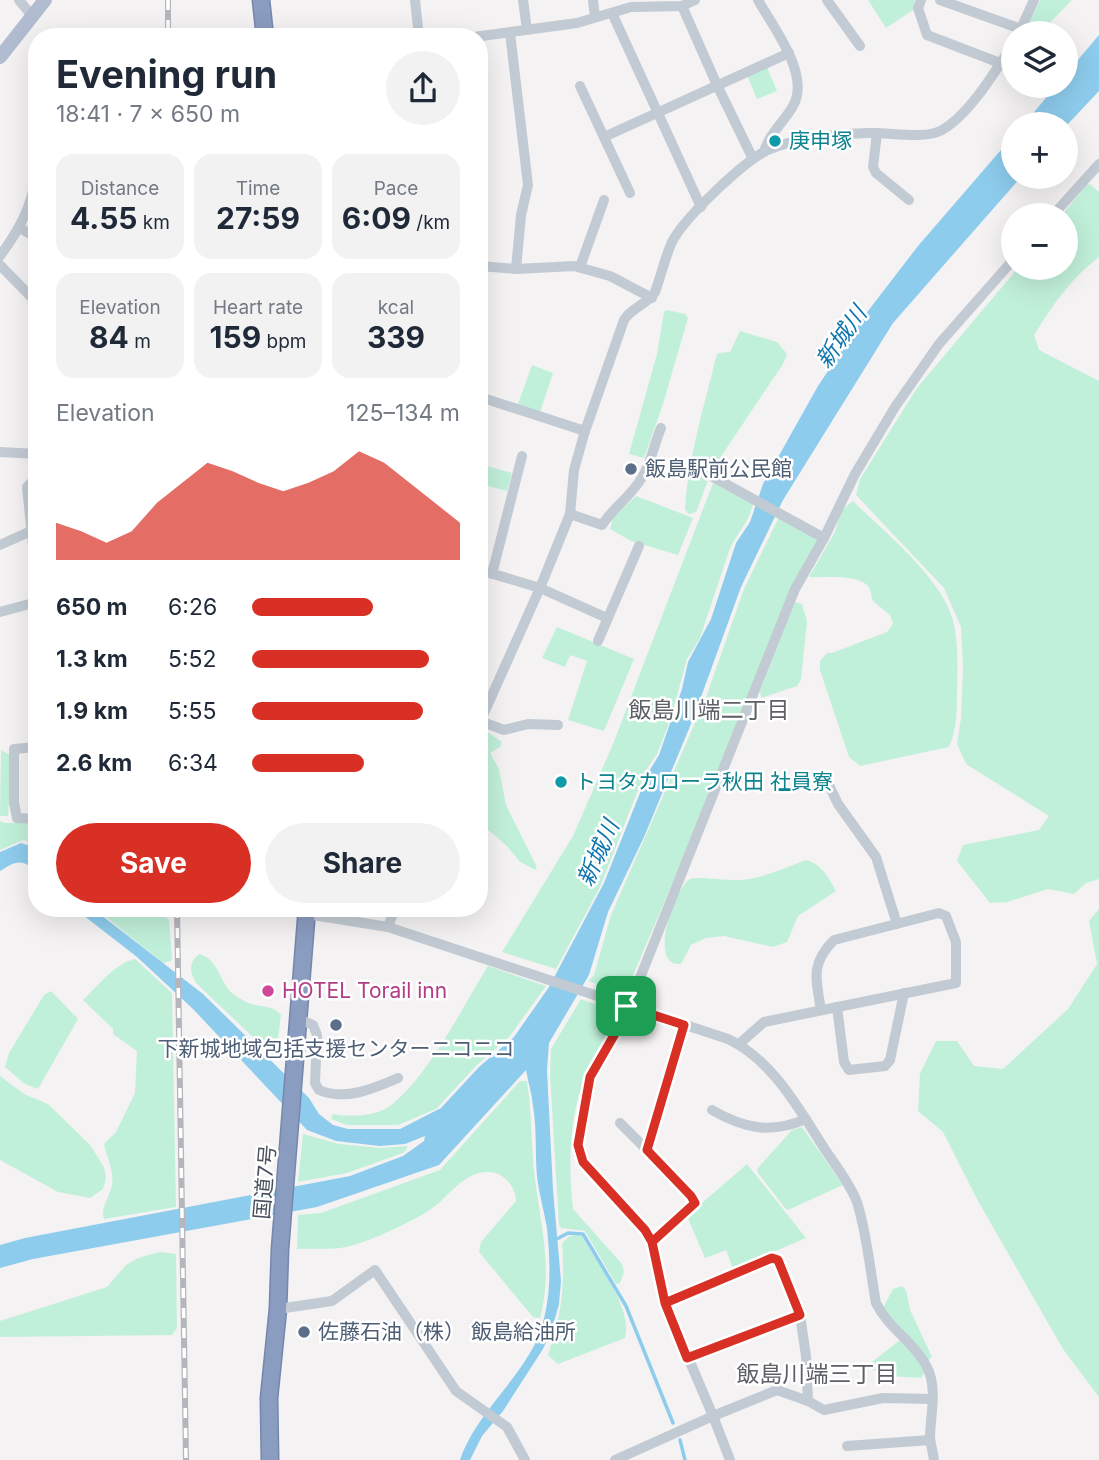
<!DOCTYPE html>
<meta charset="utf-8">
<style>
:root{--surface:#fff;--page:#f2f2f3;--text:#1f2937;--muted:#747a83;--accent:#d93025}
body{margin:0;font-family:Inter,"Noto Sans JP",sans-serif;background:var(--page);color:var(--text);height:100vh;display:flex;flex-direction:column;font-size:26px;white-space:nowrap}
*{box-sizing:border-box;margin:0}
p{font-size:23px;color:var(--muted)}
.icon{flex:none;width:38px;height:38px;fill:none;stroke:currentColor;stroke-width:2;stroke-linecap:round;stroke-linejoin:round}
.map{position:relative;flex:1;overflow:hidden}
.side{position:absolute;left:28px;top:28px;width:460px;height:889px;display:flex;flex-direction:column;background:var(--surface);border-radius:28px;box-shadow:0 7px 28px #0002}
.side>*{flex:none}
.controls{position:absolute;left:1001px;top:21px;display:grid;gap:14px}
.controls a{display:grid;place-items:center;width:77px;height:77px;border-radius:50%;background:var(--surface);box-shadow:0 7px 28px #0002;font-size:35px}
.pin{position:absolute;display:grid;place-items:center;width:60px;height:60px;color:#fff;margin:-30px;border-radius:14px;box-shadow:0 4px 10px #0006}
.round{display:grid;place-items:center;flex:none;width:74px;height:74px;border-radius:37px;background:var(--page)}
.head{display:flex;align-items:center;justify-content:space-between;height:119px;padding:0 28px}
h1{font-size:38px;font-weight:700;line-height:52px}
.stats{display:grid;grid-template-columns:repeat(3,1fr);gap:10px;height:119px;padding:7px 28px}
.stats div{display:grid;align-content:center;border-radius:18px;background:var(--page);text-align:center}
.stats b{font-size:30px;font-weight:700}
.stats small{font-size:19px;font-weight:400}
.stats p{font-size:19px}
.chart{height:196px;padding:14px 28px}
.chart p{display:flex;justify-content:space-between}
.chart svg{width:100%;height:126px;margin-top:7px;fill:var(--accent);opacity:.7}
.button{display:flex;gap:14px;margin-top:auto;padding:14px 28px}
.button a{flex:1;height:80px;border-radius:42px;background:var(--accent);color:#fff;font-size:28px;font-weight:700;line-height:80px;text-align:center}
.button a+a{background:var(--page);color:var(--text)}
ul{padding:0 28px;list-style:none;font-size:23px}
li{display:grid;grid-template-columns:112px 84px 1fr;align-items:center;height:52px}
li i{height:18px;border-radius:9px;background:var(--accent)}
.map>svg:first-child{display:block}
.green{fill:#c1f0da}
.water{fill:#8ecced}
.lines{fill:none;stroke-linecap:round;stroke-linejoin:round}
.stream{stroke:#8ecced;stroke-width:3.5}
.highway-casing{stroke:#7587ac;stroke-width:19}
.minor{stroke:#c2cad3;stroke-width:10}
.major{stroke:#b2bcd0;stroke-width:14}
.highway{stroke:#8a9cc0;stroke-width:16}
.rail-casing{stroke:#b4b6bc;stroke-width:6}
.rail{stroke:#fff;stroke-width:3.5;stroke-dasharray:10;stroke-linecap:butt}
.route-casing{stroke:#fff;stroke-width:14}
.route{stroke:#d93025;stroke-width:9}
.culture-dot{fill:#0f9aa8;stroke:#fff;stroke-width:2.5}
.service-dot{fill:#5c6f8a;stroke:#fff;stroke-width:2.5}
.hotel-dot{fill:#d1479c;stroke:#fff;stroke-width:2.5}
.labels{text-anchor:middle;stroke-width:5;stroke-linejoin:round;paint-order:stroke}
.culture-label{font-size:21px;fill:#0d838f;stroke:#fff;text-anchor:start}
.service-label{font-size:21px;fill:#4e5e75;stroke:#fff;text-anchor:start}
.hotel-label{font-size:21px;fill:#b23c85;stroke:#fff;text-anchor:start}
.street-label{font-size:21px;fill:#49525f;stroke:#fff}
.water-label{font-size:23px;font-style:italic;fill:#0c75b0;stroke:#fff}
.neighbourhood-label{font-size:23px;fill:#5e6067;stroke:#fff}
</style>
<div class="map">
<svg width="1099" height="1460" viewBox="0 0 1099 1460">
<rect width="100%" height="100%" fill="#f4f2f2"/>
<g class="green">
<polygon points="868,0 915,0 913,10 886,28"/>
<polygon points="1040,0 1072,0 1040,33 1030,33 1025,31"/>
<polygon points="767,67 777,91 757,99 747,75"/>
<path d="M1087,184l4,1 8,7v65c-28,21 -47,49 -65,78l5,15 60,31v498l-13,4 -12,11 -26,-5 -41,13 -17,1 -33,-42 6,-16 76,-15 10,-14 -83,-52 -9,-20 4,-26 2,-49 -2,-42 -17,-39 -88,-93 4,-16 57,-91 101,-120h48v-53h-4z"/>
<polygon points="667,310 685,314 688,318 662,407 644,458 629,454 657,354 664,312"/>
<path d="M740,331l37,11 10,12 -4,10 -71,106 -16,42 -7,2 -4,-4c3,-53 19,-102 31,-153l2,-4 12,-1z"/>
<polygon points="532,365 553,373 540,412 518,404"/>
<polygon points="480,464 512,473 507,491 480,484"/>
<path d="M713,483l40,21c-5,21 -16,28 -24,47l-29,87 -13,21 -16,59 -14,36 -11,16 -46,117 -44,82 -54,-17 71,-116 40,-92z"/>
<polygon points="636,496 693,518 678,555 631,541 610,529 613,518"/>
<path d="M853,501c32,32 91,78 101,123 4,21 4,44 3,65 0,19 0,41 -8,58l-89,19 -11,-9 -29,-87v-9l7,-8h5l55,-21 6,-8 -3,-9 -17,-14c-2,-6 -2,-12 -6,-16 -13,-11 -42,-7 -58,-8l26,-45 6,-21z"/>
<polygon points="779,517 819,539 631,980 622,993 588,981 594,975 611,915 705,700 744,589"/>
<polygon points="795,602 802,604 807,621 801,680 797,686 761,698 760,691"/>
<polygon points="557,627 634,659 604,731 568,720 587,661 570,655 565,667 542,658"/>
<polygon points="480,733 489,733 502,742 500,747 490,753 499,769 506,805 537,867 535,870 519,861 507,846 480,823"/>
<polygon points="1,750 12,756 8,816 0,816"/>
<polygon points="0,821 5,823 37,823 37,844 23,840 0,850"/>
<path d="M806,860c16,4 23,18 30,31l-38,25 -11,26 -14,5 -49,-11 -18,2 -15,7 -10,19c-36,3 -3,-81 9,-85 7,-3 38,2 49,1 23,-1 45,-12 67,-20z"/>
<polygon points="1099,909 1099,1397 1063,1349 978,1201 943,1132 918,1111 920,1074 936,1041 957,1041 974,1066 1003,1069 1068,1009 1097,964 1089,921"/>
<polygon points="120,912 163,914 169,920 172,957 171,961 163,963 105,916 106,913"/>
<path d="M199,954c19,5 20,26 32,38 4,4 10,7 15,10 12,6 27,2 35,13l-5,39 -3,2 -77,-73c-6,-11 -8,-20 3,-29z"/>
<path d="M135,959l37,34 4,214 -72,12c-4,-10 6,-23 8,-34 2,-16 -5,-26 -8,-41l12,-12 19,-39 2,-42 -24,-17v-5l-30,-29c15,-14 32,-37 52,-41z"/>
<path d="M488,966l58,20 -36,50 -33,29 -41,44 -38,16h-51l-16,-6 2,-5c16,3 42,3 57,-8 38,-29 72,-98 98,-140z"/>
<polygon points="51,991 78,1019 38,1089 25,1084 5,1067 9,1053 44,995"/>
<path d="M581,999l36,13 1,4c-10,19 -24,38 -32,58 -17,41 -18,92 -13,135l49,55 2,8 -4,11 -4,1 -31,-53 -24,-3 -2,-3 -9,-150 1,-26z"/>
<polygon points="0,1076 24,1094 48,1104 90,1145 104,1167 106,1178 103,1189 90,1198 58,1192 0,1160"/>
<path d="M520,1081h7c5,33 4,65 8,98 6,49 18,89 5,139l-7,-1 -54,-65 2,-10 35,-41c0,-13 -11,-28 -26,-29 -26,-2 -41,25 -59,37 -17,12 -64,34 -85,38 -15,3 -33,1 -49,2l1,-34 23,-2 119,-43z"/>
<polygon points="802,1127 843,1185 788,1210 785,1208 758,1173 757,1169 792,1130"/>
<polygon points="303,1134 339,1144 380,1148 407,1146 407,1149 403,1153 347,1173 298,1182"/>
<polygon points="747,1164 806,1238 733,1269 726,1250 705,1258 687,1216"/>
<path d="M577,1235l5,1c14,27 51,71 43,102l-67,26 -10,-9c14,-42 17,-68 14,-112l8,-7z"/>
<polygon points="160,1252 176,1254 177,1328 172,1335 0,1337 0,1321 107,1287 126,1265 138,1258"/>
<polygon points="902,1286 906,1290 910,1310 932,1357 928,1360 884,1315 884,1306 893,1289"/>
<polygon points="900,1340 924,1368 924,1374 921,1378 889,1376 871,1369 872,1362"/>
</g>
<g class="water">
<polygon points="1099,35 1099,91 1066,126 1066,124 1024,124 1056,86 1066,86 1066,74"/>
<path d="M1013,136v41h8l-128,146 -110,177 -42,87 -48,132 -49,118 -36,75 -19,63 -40,68 -2,27 6,120 8,91 -2,23 -7,25 -9,20 -40,62 -21,25 -12,24h-10c15,-44 54,-75 75,-116 17,-36 16,-77 12,-116 -3,-17 -8,-35 -10,-52 -2,-23 0,-47 -4,-70 -1,-12 -5,-24 -7,-36l-87,95 -122,42 -284,52 -33,9v-23l25,-7 325,-62 53,-20 21,-15 1,-5 -20,8 -25,2 -44,-5 -29,-11 -114,-121 -56,-52 -63,-49h18l111,86 106,104 10,16 14,11 15,4h52l41,-21 38,-41 35,-30 35,-50 55,-104 44,-110 11,-18 23,-66 6,-27 23,-43 25,-76 14,-21 13,-38 55,-98 50,-75 50,-65z"/>
<path d="M21,843l16,5v24c-15,-14 -21,-11 -37,-1v-19z"/>
</g>
<g class="lines">
<g class="stream">
<polyline points="555,1240 568,1233 583,1234 626,1306 673,1423"/>
<polyline points="680,1440 685,1460"/>
</g>
<defs>
<g id="highway">
<polyline points="261,0 265,37"/>
<polyline points="270,1460 269,1398 278,1309 280,1249 307,908"/>
</g>
</defs>
<use href="#highway" class="highway-casing"/>
<g class="minor">
<polyline points="19,0 33,17"/>
<polyline points="415,0 419,37"/>
<polyline points="523,0 527,30"/>
<polyline points="593,0 595,17"/>
<path d="M758,0c15,27 53,75 35,106 -9,16 -24,28 -29,46"/>
<polyline points="827,0 860,46"/>
<polyline points="921,0 918,8 927,35 1000,63"/>
<polyline points="940,0 1021,29"/>
<polyline points="682,6 717,85 753,159"/>
<polyline points="612,13 701,207"/>
<polyline points="510,33 528,185 521,215 516,269"/>
<polyline points="1019,33 1034,0"/>
<polyline points="474,37 577,23 631,7 682,6 695,0"/>
<polyline points="580,86 630,193"/>
<polyline points="877,133 873,167 876,173 909,200"/>
<polyline points="604,137 789,53"/>
<polyline points="1053,215 1099,164"/>
<polyline points="20,228 37,238"/>
<path d="M0,256c21,-29 31,-48 37,-84"/>
<polyline points="0,265 37,303"/>
<polyline points="480,266 516,269 574,266 610,276 652,298"/>
<polyline points="580,267 604,200"/>
<polyline points="480,397 585,431"/>
<polyline points="0,452 37,454"/>
<polyline points="37,476 27,487 37,584"/>
<polyline points="713,477 824,538"/>
<path d="M570,514l32,11c11,-17 28,-28 39,-46 10,-14 13,-35 20,-51"/>
<polyline points="0,545 31,531"/>
<polyline points="480,570 540,588 607,618"/>
<polyline points="492,574 522,456"/>
<polyline points="0,612 37,602"/>
<polyline points="598,641 639,546"/>
<polyline points="480,721 504,730 528,724 558,725"/>
<path d="M480,722l60,-134 30,-74 4,-44 11,-39 39,-111c8,-13 24,-16 31,-28 6,-16 10,-35 17,-50 12,-24 73,-82 96,-92 29,-13 69,-16 100,-17 21,-1 56,7 74,-3 28,-16 54,-60 71,-86"/>
<polyline points="37,747 14,749 14,803 17,818 37,819"/>
<polyline points="825,777 838,804 876,857 897,924"/>
<path d="M307,914l81,13 340,112c45,21 72,72 98,112 11,16 24,33 31,51 10,32 13,68 19,101 12,25 38,39 51,64 11,22 3,49 3,71 1,7 3,15 4,22"/>
<polyline points="388,927 395,908"/>
<polyline points="837,1007 844,1062 849,1070 885,1066 890,1060 904,993"/>
<path d="M299,1019l14,6 4,10 -2,48 4,7c26,11 54,-1 79,-12"/>
<path d="M739,1044l25,-22 192,-39v-41l-10,-26 -7,-3 -105,27c-24,24 -18,39 -13,70"/>
<path d="M712,1110c33,19 59,24 94,9"/>
<polyline points="620,1123 647,1150"/>
<polyline points="652,1242 695,1203 691,1196 647,1150 684,1025"/>
<polyline points="665,1303 772,1258 778,1260 800,1315 806,1356 808,1401"/>
<polyline points="278,1309 332,1301 375,1270 456,1391 507,1427 525,1460"/>
<polyline points="687,1358 800,1315"/>
<polyline points="932,1399 883,1398 824,1410 808,1401 777,1390 713,1416 665,1303 652,1242 645,1230 583,1162 578,1145 590,1077 624,1018 795,589 824,538 855,474 895,407 939,344 1013,260"/>
<polyline points="847,1446 930,1440"/>
<polyline points="615,1460 713,1416 730,1460"/>
</g>
<polyline class="major" points="0,57 45,0"/>
<use href="#highway" class="highway"/>
<defs>
<g id="rail">
<polyline points="168,0 168,37"/>
<polyline points="177,908 186,1460"/>
</g>
</defs>
<use href="#rail" class="rail-casing"/>
<use href="#rail" class="rail"/>
</g>
<g class="lines">
<defs>
<polyline id="route" points="626,1006 624,1018 590,1077 578,1145 583,1162 645,1230 652,1242 665,1303 687,1358 800,1315 778,1260 772,1258 665,1303 652,1242 695,1203 691,1196 647,1150 684,1025 626,1006"/>
</defs>
<use href="#route" class="route-casing"/>
<use href="#route" class="route"/>
</g>
<g class="culture-dot">
<circle cx="775" cy="141" r="7"/>
<circle cx="561" cy="782" r="7"/>
</g>
<g class="service-dot">
<circle cx="631" cy="469" r="7"/>
<circle cx="336" cy="1025" r="7"/>
<circle cx="304" cy="1332" r="7"/>
</g>
<circle class="hotel-dot" cx="268" cy="991" r="7"/>
<g class="labels">
<g class="culture-label">
<text x="789" y="148">庚申塚</text>
<text x="575" y="789">トヨタカローラ秋田 社員寮</text>
</g>
<g class="service-label">
<text x="645" y="476">飯島駅前公民館</text>
<text x="336" y="1056" text-anchor="middle">下新城地域包括支援センターニコニコ</text>
<text x="318" y="1339">佐藤石油（株） 飯島給油所</text>
</g>
<g class="hotel-label">
<text x="282" y="998">HOTEL Torail inn</text>
</g>
<g class="street-label">
<text transform="translate(265 1182) rotate(-85)" y="7">国道7号</text>
</g>
<g class="water-label">
<text transform="translate(841 337) rotate(-55)" y="8">新城川</text>
<text transform="translate(598 853) rotate(-66)" y="8">新城川</text>
</g>
<g class="neighbourhood-label">
<text x="709" y="718">飯島川端二丁目</text>
<text x="817" y="1382">飯島川端三丁目</text>
</g>
</g>
</svg>
<div class="controls">
<a><svg class="icon" aria-label="layers" viewBox="0 0 24 24"><path d="M12 4l9 5-9 5-9-5zM3 14l9 5 9-5"/></svg></a>
<a>+</a>
<a>−</a>
</div>
<div class="pin" style="left:626px;top:1006px;background:#1e9e55"><svg class="icon" aria-label="arrive" viewBox="0 0 24 24"><path d="M6 21V4h12l-3 4 3 4H6"/></svg></div>
<section class="side">
<div class="head"><div><h1>Evening run</h1><p>18:41 · 7 × 650 m</p></div><a class="round"><svg class="icon" aria-label="share" viewBox="0 0 24 24"><path d="M12 15V3M7 8l5-5 5 5M5 13v7h14v-7"/></svg></a></div>
<div class="stats">
<div><p>Distance</p><b>4.55<small> km</small></b></div>
<div><p>Time</p><b>27:59</b></div>
<div><p>Pace</p><b>6:09<small> /km</small></b></div>
</div>
<div class="stats">
<div><p>Elevation</p><b>84<small> m</small></b></div>
<div><p>Heart rate</p><b>159<small> bpm</small></b></div>
<div><p>kcal</p><b>339</b></div>
</div>
<div class="chart"><p><span>Elevation</span>125–134 m</p>
<svg viewBox="0 0 160 44" preserveAspectRatio="none"><path d="M0 44V31L10 34L20 38L30 34L40 24L50 17L60 10L70 13L80 17L90 20L100 17L110 13L120 6L130 10L140 17L150 24L160 31V44z"/></svg>
</div>
<ul>
<li><b>650 m</b>6:26<i style="width:58%"></i></li>
<li><b>1.3 km</b>5:52<i style="width:85%"></i></li>
<li><b>1.9 km</b>5:55<i style="width:82%"></i></li>
<li><b>2.6 km</b>6:34<i style="width:54%"></i></li>
</ul>
<div class="button"><a>Save</a><a>Share</a></div>
</section>
</div>
